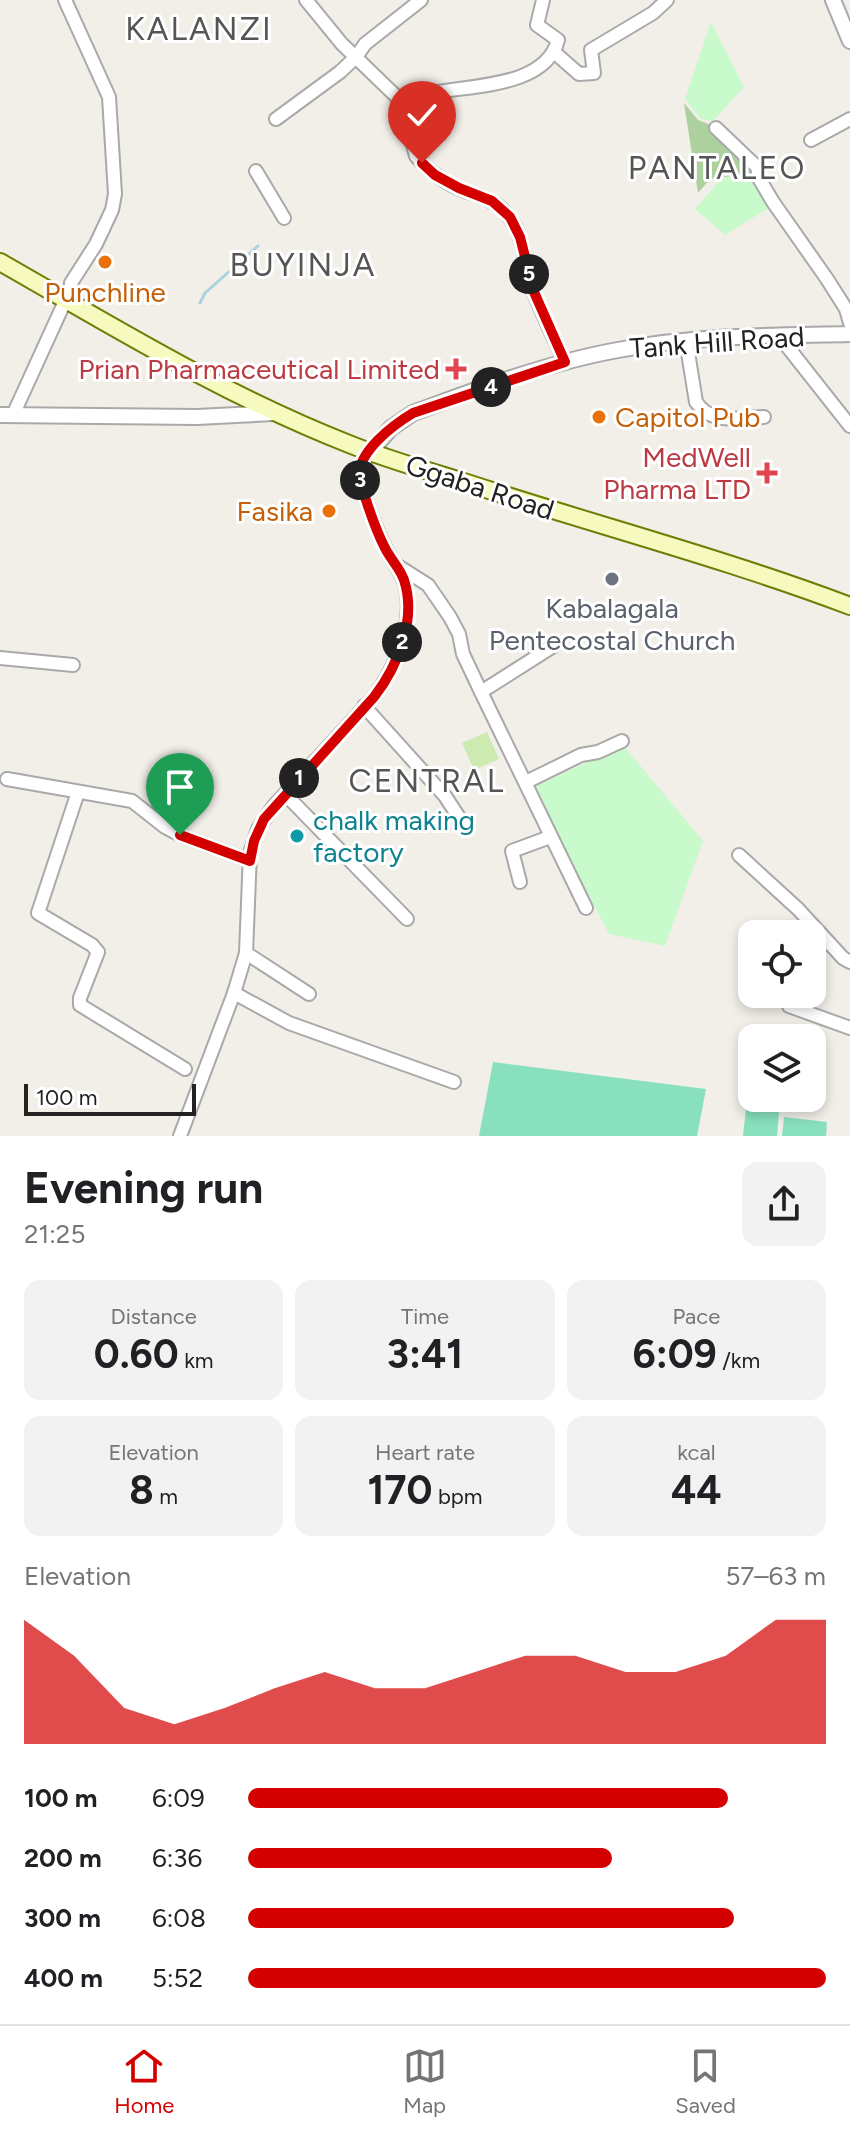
<!DOCTYPE html>
<meta charset="utf-8">
<style>
:root{--surface:#fff;--page:#f2f2f2;--text:#202124;--muted:#757577;--line:#e0e0e0;--accent:#d40000}
body{margin:0;font-family:Figtree,sans-serif;background:var(--page);color:var(--text);height:100vh;display:flex;flex-direction:column;font-size:30px;white-space:nowrap}
*{box-sizing:border-box;margin:0}
p{font-size:26px;color:var(--muted)}
.icon{flex:none;width:44px;height:44px;fill:none;stroke:currentColor;stroke-width:2;stroke-linecap:round;stroke-linejoin:round}
.map{position:relative;height:1136px;overflow:hidden}
.sheet{display:flex;flex-direction:column;background:var(--surface);flex:1}
.sheet>*{flex:none}
.fabs{position:absolute;left:738px;top:920px;display:grid;gap:16px}
.fabs a{display:grid;place-items:center;width:88px;height:88px;border-radius:16px;background:var(--surface);box-shadow:0 4px 12px #0003;font-size:40px}
.scale{position:absolute;left:24px;bottom:20px;width:172px;box-sizing:border-box;padding-left:8px;border:4px solid #222;border-top:0;font-size:22px;line-height:28px;white-space:nowrap;color:#222;-webkit-text-stroke:6px #fff;paint-order:stroke}
.pin{position:absolute;display:grid;place-items:center;width:68px;height:68px;color:#fff;margin:-82px -34px;border-radius:50% 50% 50% 0;rotate:-45deg;box-shadow:0 0 8px #0007}
.pin .icon{rotate:45deg}
.km{position:absolute;width:40px;height:40px;margin:-20px;border-radius:50%;background:#222;color:#fff;font-size:22px;line-height:40px;text-align:center}
.round{display:grid;place-items:center;flex:none;width:84px;height:84px;border-radius:16px;background:var(--page)}
.summary{display:flex;align-items:center;justify-content:space-between;height:136px;padding:0 24px}
h1{font-size:44px;font-weight:700;line-height:60px}
.metrics{display:grid;grid-template-columns:repeat(3,1fr);gap:12px;height:136px;padding:8px 24px}
.metrics div{display:grid;align-content:center;border-radius:16px;background:var(--page);text-align:center}
.metrics b{font-size:40px;font-weight:700}
.metrics small{font-size:22px;font-weight:400}
.metrics p{font-size:22px}
.chart{height:224px;padding:16px 24px}
.chart p{display:flex;justify-content:space-between}
.chart svg{width:100%;height:144px;margin-top:8px;fill:var(--accent);opacity:.7}
ul{padding:0 24px;list-style:none;font-size:26px}
li{display:grid;grid-template-columns:128px 96px 1fr;align-items:center;height:60px}
li i{height:20px;border-radius:10px;background:var(--accent)}
.menu{display:flex;justify-content:space-around;align-items:center;height:112px;border-top:2px solid var(--line);background:var(--surface);font-size:22px;color:var(--muted)}
.menu a{display:grid;justify-items:center;gap:4px}
.menu .active{color:var(--accent)}
.map>svg:first-child{display:block}
.grass{fill:#cdebb0}
.forest{fill:#add19e}
.park{fill:#c8facc}
.pitch{fill:#88e0be}
.lines{fill:none;stroke-linecap:round;stroke-linejoin:round}
.stream{stroke:#aad3df;stroke-width:3}
.minor-casing{stroke:#a9a9a9;stroke-width:16}
.tertiary-casing{stroke:#a9a9a9;stroke-width:18}
.secondary-casing{stroke:#707d05;stroke-width:20}
.minor{stroke:#fff;stroke-width:12}
.tertiary{stroke:#fff;stroke-width:14}
.secondary{stroke:#f7fabf;stroke-width:16}
.route-casing{stroke:#fff;stroke-width:16}
.route{stroke:#d40000;stroke-width:10}
.food-dot{fill:#e8710a;stroke:#fff;stroke-width:3}
.health-dot{fill:#e0444e;stroke:#fff;stroke-width:3}
.worship-dot{fill:#6b7280;stroke:#fff;stroke-width:3}
.culture-dot{fill:#0f9aa8;stroke:#fff;stroke-width:3}
.labels{text-anchor:middle;stroke-width:6;stroke-linejoin:round;paint-order:stroke}
.food-label{font-size:28px;fill:#c56008;stroke:#fff}
.street-label{font-size:28px;fill:#222;stroke:#fff}
.health-label{font-size:28px;fill:#be3a42;stroke:#fff;text-anchor:end}
.worship-label{font-size:28px;fill:#5b616d;stroke:#fff}
.culture-label{font-size:28px;fill:#0d838f;stroke:#fff;text-anchor:start}
.quarter-label{font-size:32px;letter-spacing:2px;fill:#555;stroke:#fff}
</style>
<div class="map">
<svg width="850" height="1136" viewBox="0 0 850 1136">
<rect width="100%" height="100%" fill="#f2efe9"/>
<polygon class="grass" points="487,732 499,759 474,770 462,743"/>
<polygon class="forest" points="684,103 698,120 711,125 755,173 710,179 698,193"/>
<g class="park">
<polygon points="711,22 744,87 713,121 701,119 685,99"/>
<polygon points="755,175 773,205 725,235 695,209 722,178"/>
<polygon points="624,746 703,841 665,946 609,934 532,787"/>
</g>
<g class="pitch">
<polygon points="493,1062 706,1089 697,1136 479,1136"/>
<polygon points="746,1109 779,1112 777,1136 743,1136"/>
<polygon points="784,1117 827,1122 826,1136 782,1136"/>
</g>
<g class="lines">
<polyline class="stream" points="200,303 205,293 258,246"/>
<defs>
<g id="minor">
<polyline points="65,0 109,97 115,194 112,210 96,244 71,283 70,301"/>
<path d="M306,0l36,44 59,57 15,55c12,15 26,25 44,33 15,6 31,9 43,21 23,22 21,57 32,85 9,23 20,45 30,67"/>
<polyline points="554,52 579,74 594,73 591,50 653,13 667,0"/>
<path d="M401,101c12,-3 25,-7 37,-9 38,-7 108,-6 120,-52l-21,-15 6,-25"/>
<polyline points="276,119 340,72 356,57 365,44 421,0"/>
<polyline points="716,128 757,167 760,180 773,202 827,279 846,309 850,323"/>
<polyline points="811,140 850,119"/>
<polyline points="256,171 284,218"/>
<polyline points="779,336 850,426"/>
<path d="M686,340l10,62c15,23 42,16 68,15"/>
<polyline points="13,415 66,299"/>
<polyline points="398,566 428,585 450,617 459,634 463,654 481,692 586,908"/>
<polyline points="0,658 73,665"/>
<polyline points="481,692 555,645"/>
<polyline points="364,706 445,796 466,828"/>
<polyline points="7,779 132,801 165,827 180,835 250,861"/>
<polyline points="526,782 581,755 598,752 622,741"/>
<polyline points="78,792 38,913 92,945 98,952 80,998 80,1005 185,1069"/>
<polyline points="285,794 407,919"/>
<polyline points="739,855 798,909 843,958 850,962"/>
<polyline points="520,882 512,851 550,837"/>
<polyline points="246,953 309,994"/>
<polyline points="234,993 289,1023 454,1082"/>
<polyline points="789,1006 850,1028"/>
<path d="M180,1136l54,-143 12,-40 4,-100 8,-24 15,-22 101,-110c21,-29 38,-67 33,-104 -2,-18 -13,-28 -21,-44 -6,-11 -28,-65 -27,-76 0,-8 6,-15 11,-21"/>
</g>
<g id="tertiary">
<polyline points="833,0 850,41"/>
<polyline points="0,415 197,417 274,413"/>
<path d="M370,452l21,-24 22,-15c64,-24 138,-51 205,-63 76,-15 155,-14 232,-16"/>
</g>
<path id="secondary" d="M0,262c114,65 226,134 349,182 37,15 76,26 115,38 128,42 259,76 386,124"/>
</defs>
<use href="#minor" class="minor-casing"/>
<use href="#tertiary" class="tertiary-casing"/>
<use href="#secondary" class="secondary-casing"/>
<use href="#minor" class="minor"/>
<use href="#tertiary" class="tertiary"/>
<use href="#secondary" class="secondary"/>
</g>
<g class="lines">
<defs>
<path id="route" d="M180,835l70,26 4,-20 10,-22 110,-122c24,-31 43,-78 30,-117 -4,-12 -13,-20 -19,-32 -11,-21 -19,-47 -26,-70 -2,-26 34,-53 54,-65l152,-51 -31,-70 -14,-55 -10,-20 -18,-16 -33,-13 -24,-13 -13,-12"/>
</defs>
<use href="#route" class="route-casing"/>
<use href="#route" class="route"/>
</g>
<g class="food-dot">
<circle cx="105" cy="262" r="8"/>
<circle cx="599" cy="417" r="8"/>
<circle cx="329" cy="511" r="8"/>
</g>
<g class="health-dot">
<path d="M452 357h8v8h8v8h-8v8h-8v-8h-8v-8h8z"/>
<path d="M763 461h8v8h8v8h-8v8h-8v-8h-8v-8h8z"/>
</g>
<circle class="worship-dot" cx="612" cy="579" r="8"/>
<circle class="culture-dot" cx="297" cy="836" r="8"/>
<g class="labels">
<g class="food-label">
<text x="105" y="302">Punchline</text>
<text x="615" y="427" text-anchor="start">Capitol Pub</text>
<text x="313" y="521" text-anchor="end">Fasika</text>
</g>
<g class="street-label">
<text transform="translate(717 342) rotate(-4)" y="10">Tank Hill Road</text>
<text transform="translate(480 487) rotate(18)" y="10">Ggaba Road</text>
</g>
<g class="health-label">
<text x="440" y="379">Prian Pharmaceutical Limited</text>
<text x="751" y="467">MedWell<tspan x="751" dy="32">Pharma LTD</tspan></text>
</g>
<g class="worship-label">
<text x="612" y="618">Kabalagala<tspan x="612" dy="32">Pentecostal Church</tspan></text>
</g>
<g class="culture-label">
<text x="313" y="830">chalk making<tspan x="313" dy="32">factory</tspan></text>
</g>
<g class="quarter-label">
<text x="199" y="40">KALANZI</text>
<text x="717" y="179">PANTALEO</text>
<text x="303" y="276">BUYINJA</text>
<text x="427" y="792">CENTRAL</text>
</g>
</g>
</svg>
<div class="fabs">
<a><svg class="icon" aria-label="locate" viewBox="0 0 24 24"><circle cx="12" cy="12" r="6"/><path d="M12 2v4M12 18v4M2 12h4M18 12h4"/></svg></a>
<a><svg class="icon" aria-label="layers" viewBox="0 0 24 24"><path d="M12 4l9 5-9 5-9-5zM3 14l9 5 9-5"/></svg></a>
</div>
<div class="scale">100 m</div>
<div class="pin" style="left:180px;top:835px;background:#1e9e55"><svg class="icon" aria-label="arrive" viewBox="0 0 24 24"><path d="M6 21V4h12l-3 4 3 4H6"/></svg></div>
<div class="pin" style="left:422px;top:163px;background:#d93025"><svg class="icon" aria-label="check" viewBox="0 0 24 24"><path d="M5 12l5 5 9-10"/></svg></div>
<b class="km" style="left:299px;top:778px">1</b>
<b class="km" style="left:402px;top:642px">2</b>
<b class="km" style="left:360px;top:480px">3</b>
<b class="km" style="left:491px;top:387px">4</b>
<b class="km" style="left:529px;top:274px">5</b>
</div>
<section class="sheet">
<div class="summary"><div><h1>Evening run</h1><p>21:25</p></div><a class="round"><svg class="icon" aria-label="share" viewBox="0 0 24 24"><path d="M12 15V3M7 8l5-5 5 5M5 13v7h14v-7"/></svg></a></div>
<div class="metrics">
<div><p>Distance</p><b>0.60<small> km</small></b></div>
<div><p>Time</p><b>3:41</b></div>
<div><p>Pace</p><b>6:09<small> /km</small></b></div>
</div>
<div class="metrics">
<div><p>Elevation</p><b>8<small> m</small></b></div>
<div><p>Heart rate</p><b>170<small> bpm</small></b></div>
<div><p>kcal</p><b>44</b></div>
</div>
<div class="chart"><p><span>Elevation</span>57–63 m</p>
<svg viewBox="0 0 160 44" preserveAspectRatio="none"><path d="M0 44V6L10 17L20 33L30 38L40 33L50 27L60 22L70 27L80 27L90 22L100 17L110 17L120 22L130 22L140 17L150 6L160 6V44z"/></svg>
</div>
<ul>
<li><b>100 m</b>6:09<i style="width:83%"></i></li>
<li><b>200 m</b>6:36<i style="width:63%"></i></li>
<li><b>300 m</b>6:08<i style="width:84%"></i></li>
<li><b>400 m</b>5:52<i style="width:100%"></i></li>
</ul>
</section>
<nav class="menu">
<a class="active"><svg class="icon" aria-label="home" viewBox="0 0 24 24"><path d="M3 11l9-7 9 7M6 9v11h12V9"/></svg>Home</a>
<a><svg class="icon" aria-label="map" viewBox="0 0 24 24"><path d="M3 6l6-2 6 2 6-2v14l-6 2-6-2-6 2zM9 4v14M15 6v14"/></svg>Map</a>
<a><svg class="icon" aria-label="saved" viewBox="0 0 24 24"><path d="M7 4h10v16l-5-4-5 4z"/></svg>Saved</a>
</nav>
